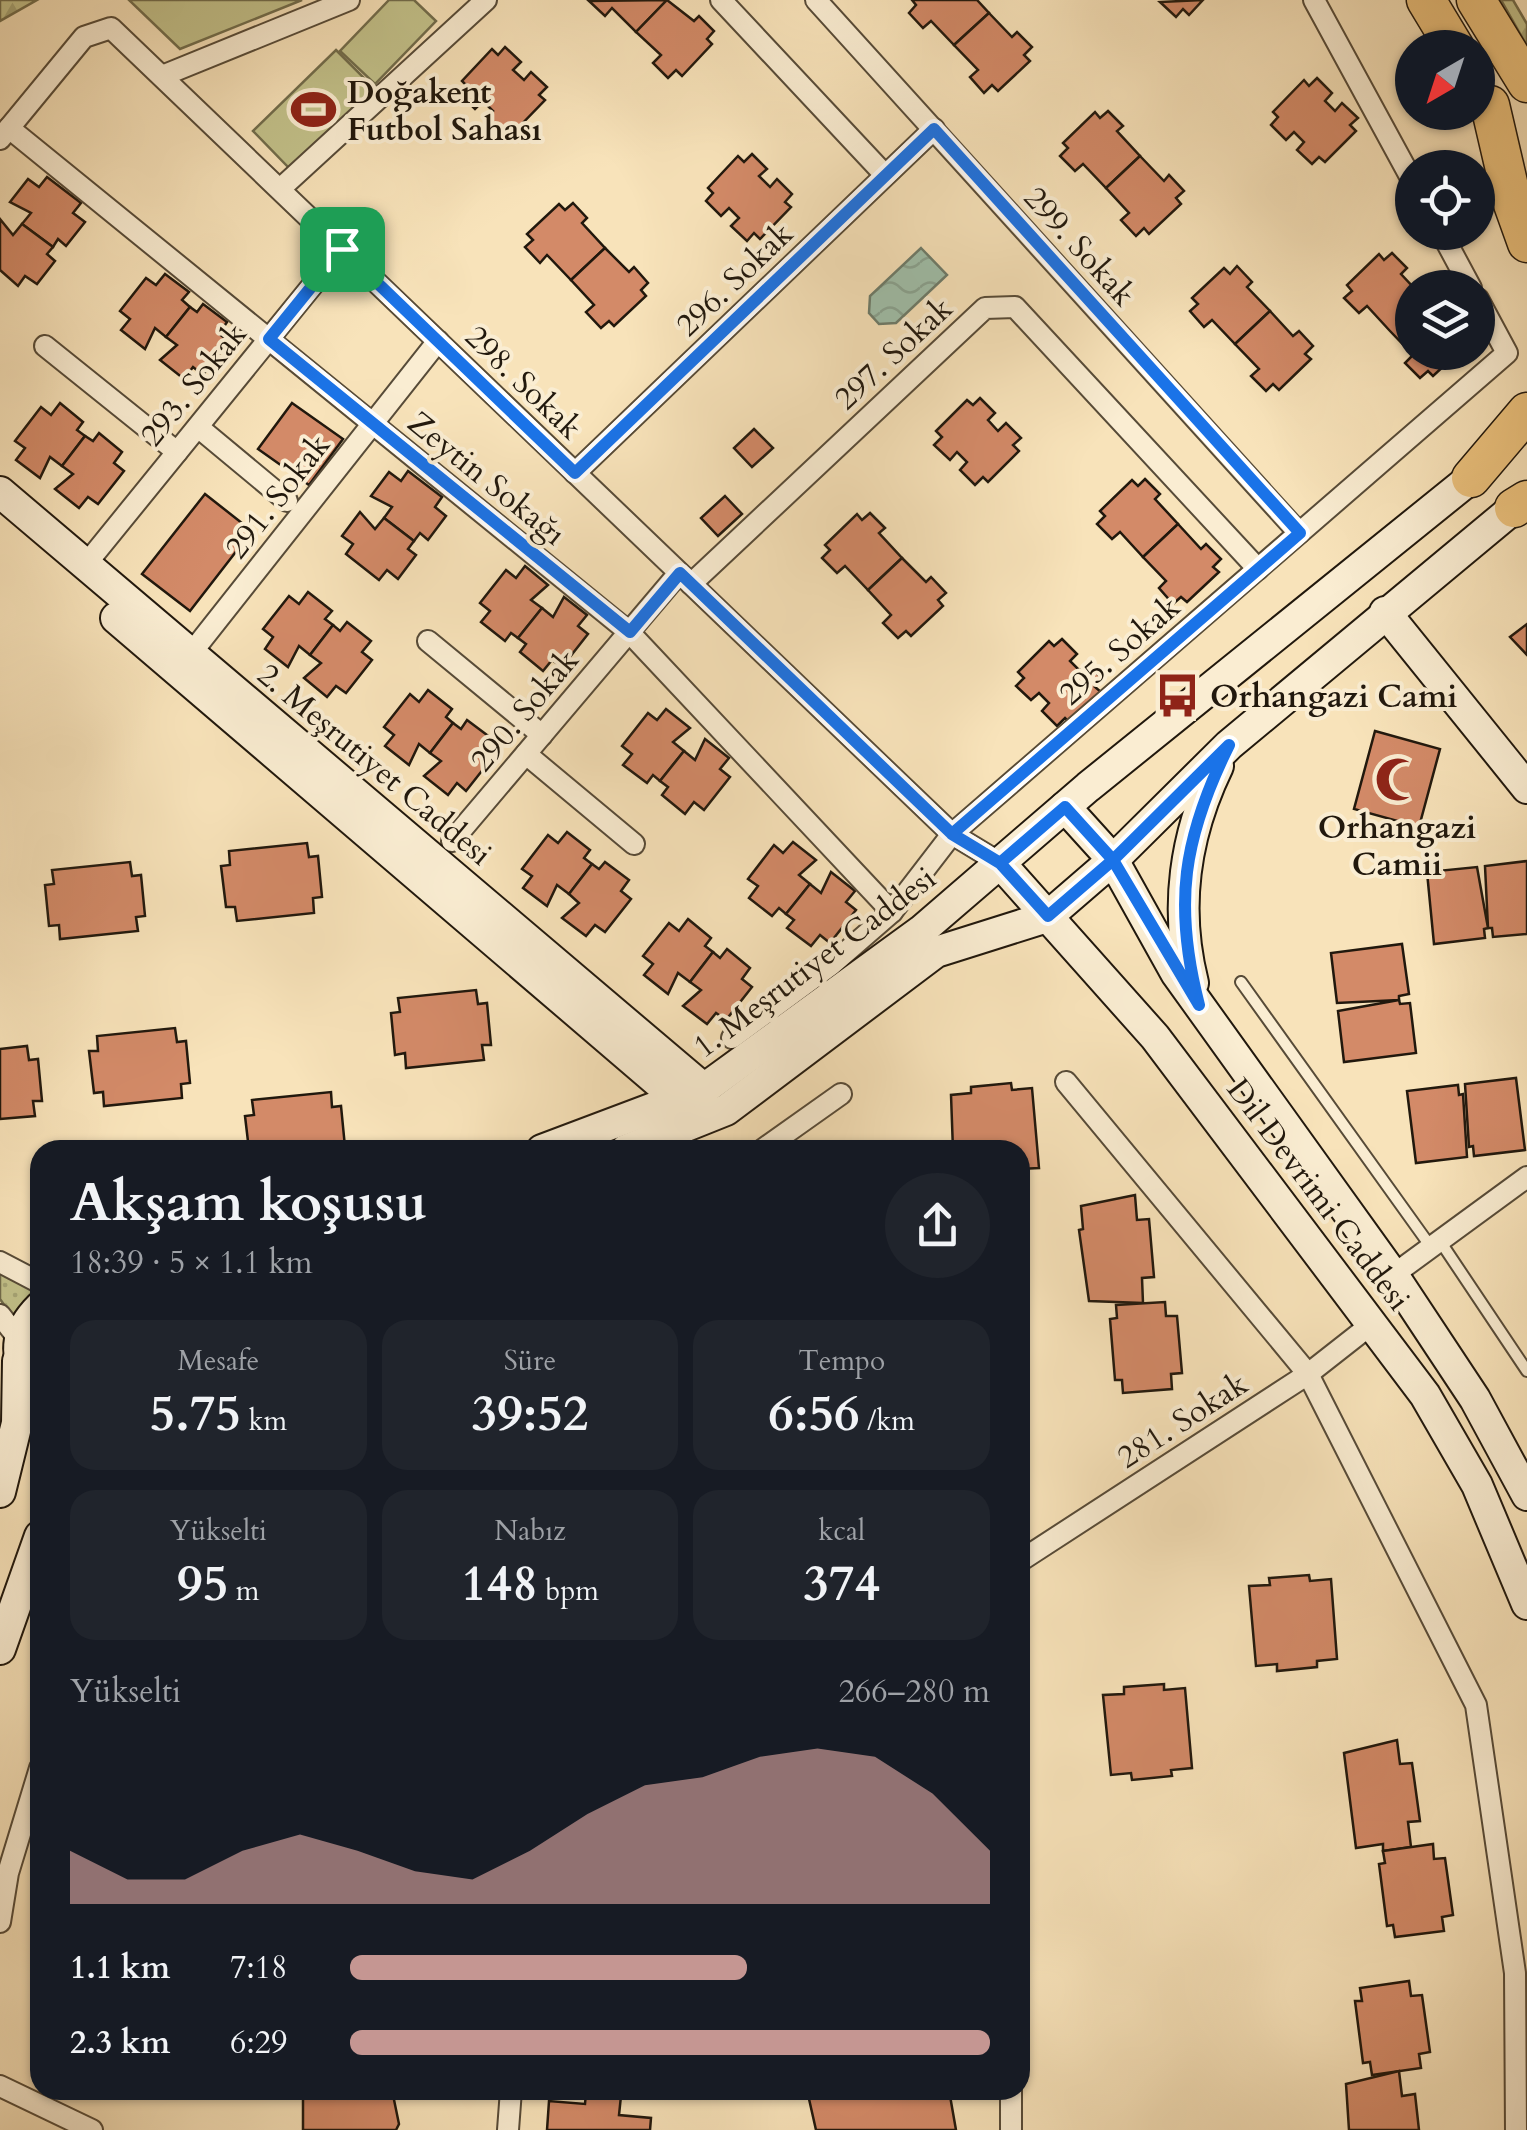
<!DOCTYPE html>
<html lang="tr">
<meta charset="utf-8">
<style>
:root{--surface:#171b24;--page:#20242c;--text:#f1f3f6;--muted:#9ea1a6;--accent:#c59692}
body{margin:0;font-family:Cardo,serif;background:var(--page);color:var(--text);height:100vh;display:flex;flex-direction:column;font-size:38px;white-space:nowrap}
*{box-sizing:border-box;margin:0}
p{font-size:32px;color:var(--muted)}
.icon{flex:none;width:55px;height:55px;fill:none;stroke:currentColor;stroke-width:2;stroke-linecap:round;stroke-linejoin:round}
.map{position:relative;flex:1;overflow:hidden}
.panel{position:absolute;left:30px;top:1140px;width:1000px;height:960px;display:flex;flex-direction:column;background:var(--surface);border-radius:30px;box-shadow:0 2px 8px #0004}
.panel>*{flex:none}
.needle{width:65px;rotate:219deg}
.tools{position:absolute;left:1395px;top:30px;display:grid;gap:20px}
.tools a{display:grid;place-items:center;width:100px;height:100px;border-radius:50%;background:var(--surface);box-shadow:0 2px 8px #0004;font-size:50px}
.pin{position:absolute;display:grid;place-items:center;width:85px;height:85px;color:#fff;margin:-42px;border-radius:20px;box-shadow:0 5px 15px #0006}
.round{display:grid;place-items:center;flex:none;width:105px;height:105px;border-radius:52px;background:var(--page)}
.headline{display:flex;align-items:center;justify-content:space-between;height:170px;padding:0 40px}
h1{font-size:55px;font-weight:700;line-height:75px}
.metrics{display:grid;grid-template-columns:repeat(3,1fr);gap:15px;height:170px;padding:10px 40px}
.metrics div{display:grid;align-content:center;border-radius:25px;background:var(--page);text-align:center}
.metrics b{font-size:50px;font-weight:700}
.metrics small{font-size:28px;font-weight:400}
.metrics p{font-size:28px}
.chart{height:280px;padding:20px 40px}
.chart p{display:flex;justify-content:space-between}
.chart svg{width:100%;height:180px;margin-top:10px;fill:var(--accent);opacity:.7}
ul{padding:0 40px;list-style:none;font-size:32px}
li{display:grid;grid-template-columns:160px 120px 1fr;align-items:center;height:75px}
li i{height:25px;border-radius:12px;background:var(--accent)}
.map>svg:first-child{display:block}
.grass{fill:url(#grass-dots);stroke:#726d4c;stroke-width:2.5}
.forest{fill:url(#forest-firs);stroke:#726d4c;stroke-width:2.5}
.garden{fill:#c3c28b;stroke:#726d4c;stroke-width:2.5}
.water{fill:url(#water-waves);stroke:#6d7c6b;stroke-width:2.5}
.building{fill:#d38a68;stroke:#21180d;stroke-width:2.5}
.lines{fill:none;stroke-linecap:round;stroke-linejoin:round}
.lane-casing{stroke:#574b38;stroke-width:14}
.street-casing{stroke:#574b38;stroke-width:24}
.secondary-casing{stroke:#21180d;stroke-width:34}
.highway-casing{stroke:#21180d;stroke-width:41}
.lane{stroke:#faedd2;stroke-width:10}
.street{stroke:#faedd2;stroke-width:20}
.secondary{stroke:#faedd2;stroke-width:30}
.highway{stroke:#ecc27d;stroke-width:38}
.route-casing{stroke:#fff;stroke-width:20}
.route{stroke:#1a73e8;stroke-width:12}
.labels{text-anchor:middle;stroke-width:8;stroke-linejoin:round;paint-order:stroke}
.poi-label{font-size:32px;font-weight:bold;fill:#21180d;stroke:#faedd2;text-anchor:start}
.street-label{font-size:32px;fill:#21180d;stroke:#faedd2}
</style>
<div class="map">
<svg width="1527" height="2130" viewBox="0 0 1527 2130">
<defs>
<pattern id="grass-dots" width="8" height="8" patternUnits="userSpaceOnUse" patternTransform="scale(2.5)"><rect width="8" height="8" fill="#c3c28b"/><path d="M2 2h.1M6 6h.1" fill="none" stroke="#a7a677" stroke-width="1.8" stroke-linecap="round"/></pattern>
<pattern id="forest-firs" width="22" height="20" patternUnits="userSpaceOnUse" patternTransform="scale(2.5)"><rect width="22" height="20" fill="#c3c28b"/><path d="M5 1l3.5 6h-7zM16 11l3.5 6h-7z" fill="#a7a677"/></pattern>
<pattern id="water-waves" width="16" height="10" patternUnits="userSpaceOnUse" patternTransform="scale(2.5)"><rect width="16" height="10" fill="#9fbfaa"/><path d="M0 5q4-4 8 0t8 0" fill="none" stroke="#89a391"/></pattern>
</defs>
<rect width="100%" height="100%" fill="#f8e3ba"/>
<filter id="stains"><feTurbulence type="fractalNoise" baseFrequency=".002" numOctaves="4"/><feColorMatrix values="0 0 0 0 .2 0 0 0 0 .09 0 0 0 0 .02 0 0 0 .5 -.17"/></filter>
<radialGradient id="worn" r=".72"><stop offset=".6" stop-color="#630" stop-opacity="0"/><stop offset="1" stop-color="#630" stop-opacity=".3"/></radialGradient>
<polygon class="grass" points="0,1271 36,1291 12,1316 0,1299"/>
<g class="forest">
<polygon points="0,0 37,0 0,21"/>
<polygon points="1501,0 1513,0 1527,24 1527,46"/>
</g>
<g class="garden">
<polygon points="129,0 302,0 180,49"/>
<polygon points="389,0 414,0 436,21 375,84 340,51"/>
<polygon points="336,50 375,89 291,170 253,131"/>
</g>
<polygon class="water" points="921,248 947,275 896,323 879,324 869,313 870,296"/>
<g class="building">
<polygon points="667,0 636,32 612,8 605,16 589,1"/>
<polygon points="667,0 694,21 699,16 714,31 707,39 712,44 682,76 676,70 668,78 653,63 661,55 636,32"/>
<polygon points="912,0 977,0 989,13 954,45 931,21 923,28 909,13 916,5"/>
<polygon points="1203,0 1189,15 1183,9 1176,17 1160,2"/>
<polygon points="989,13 1012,37 1017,32 1032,47 1024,55 1030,61 998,91 992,85 984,93 970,77 978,70 954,45"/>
<polygon points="505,47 521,62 513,70 524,80 531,72 547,87 539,95 545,100 514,132 508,126 501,134 485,119 493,111 483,101 475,109 460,94 467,86 462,81 492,49 498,55"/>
<polygon points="1317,78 1332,93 1325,101 1335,111 1342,103 1358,118 1350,125 1356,131 1325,162 1319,157 1312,164 1297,150 1304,142 1294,132 1286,140 1271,125 1278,117 1273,112 1304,80 1309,86"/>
<polygon points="1108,111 1123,126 1117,131 1140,156 1106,188 1083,164 1075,171 1060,156 1068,148 1063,143 1095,112 1100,118"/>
<polygon points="752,154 767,169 759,176 770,187 777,179 792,194 785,202 791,207 760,239 754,233 747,241 731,226 739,218 729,208 721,216 706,201 713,193 708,188 738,156 744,162"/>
<polygon points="1140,156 1164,181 1169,175 1184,191 1176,198 1181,204 1149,234 1144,228 1136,236 1121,220 1129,213 1106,188"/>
<polygon points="47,177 81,203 73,213 85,222 66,246 58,239 53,247 22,224 31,213 10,202 28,179 39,187"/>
<polygon points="573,203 587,218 582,223 605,248 571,280 547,255 540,263 525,247 533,240 527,234 559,204 565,210"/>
<polygon points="0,219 13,235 22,224 53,247 47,254 55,261 37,284 25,276 18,286 0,270"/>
<polygon points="605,248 629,272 634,267 648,283 641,290 646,296 614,326 609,321 601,328 586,312 594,305 571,280"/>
<polygon points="1392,253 1407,268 1401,274 1414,288 1412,352 1459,352 1433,376 1428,371 1420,378 1405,363 1413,355 1390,331 1367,306 1359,313 1344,298 1352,291 1347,285 1379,254 1384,260"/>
<polygon points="1237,266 1252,282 1247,287 1270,311 1235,344 1212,320 1204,327 1190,311 1198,304 1192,298 1224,268 1230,274"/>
<polygon points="165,274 189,292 182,300 190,307 166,337 155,328 145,349 121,330 130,319 120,311 146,278 156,285"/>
<polygon points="203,304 227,322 219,334 229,341 203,375 193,367 184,379 160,360 177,345 166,337 190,307 197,312"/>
<polygon points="1270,311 1293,336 1299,331 1313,346 1305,354 1311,359 1279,390 1273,384 1266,391 1251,376 1259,369 1235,344"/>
<polygon points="980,398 995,413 988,420 998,431 1006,423 1021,438 1013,445 1019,451 988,482 983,477 975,485 960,470 967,462 957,452 950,460 934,445 942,437 936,431 967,400 973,405"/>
<polygon points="60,403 83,422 77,430 85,436 62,466 50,457 40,478 16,460 25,448 15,441 41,407 51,415"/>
<polygon points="292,403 343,439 309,485 258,449"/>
<polygon points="754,429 773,448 752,467 734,448"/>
<polygon points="99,433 122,452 114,463 124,471 98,504 88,497 79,508 55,489 73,474 62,466 85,436 93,441"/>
<polygon points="408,471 442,497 435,507 446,516 428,540 420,533 414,541 384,518 392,507 371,496 389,472 401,481"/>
<polygon points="1145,479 1160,494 1155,499 1178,524 1143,557 1120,532 1112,539 1097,524 1105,516 1100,511 1132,480 1138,486"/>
<polygon points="205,494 252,531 190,611 142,574"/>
<polygon points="725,496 742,514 718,536 701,518"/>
<polygon points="360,512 375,529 384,518 414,541 408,549 416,555 398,579 387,570 379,580 346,554 353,544 342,536"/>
<polygon points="870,513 885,528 879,533 902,558 868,590 845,566 837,573 822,558 830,550 825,545 857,514 862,520"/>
<polygon points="1178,524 1201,549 1206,544 1221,559 1213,567 1219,572 1187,602 1181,597 1173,604 1159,588 1166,581 1143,557"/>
<polygon points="902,558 926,582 931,577 946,593 938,600 943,606 911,636 906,631 898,638 883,623 891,615 868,590"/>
<polygon points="525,566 548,585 531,600 542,608 518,638 511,633 505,641 481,622 490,611 480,603 506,570 516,578"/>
<polygon points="308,592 332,611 325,619 333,625 310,655 299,646 288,667 265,649 273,637 263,629 289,596 299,604"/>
<polygon points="564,597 587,615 578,626 588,634 562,667 552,660 543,671 520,652 526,644 518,638 542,608 553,617"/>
<polygon points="347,622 371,641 362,652 372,660 346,693 336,686 327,697 304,678 321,663 310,655 333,625 340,631"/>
<polygon points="1527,624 1527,655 1510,637"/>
<polygon points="1062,639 1077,654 1070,661 1080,671 1087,664 1103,679 1095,687 1101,692 1070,723 1065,718 1057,726 1042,711 1049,703 1039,693 1031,700 1016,686 1024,678 1018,672 1049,641 1054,646"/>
<polygon points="428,690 452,709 446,717 453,723 430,753 419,744 409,765 385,746 394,735 384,727 410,694 419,702"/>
<polygon points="666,709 690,728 673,742 684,751 660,781 653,775 647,783 623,765 632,754 622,746 648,713 657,720"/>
<polygon points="467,720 491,738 482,750 492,758 466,791 457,783 448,795 424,776 441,761 430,753 453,723 461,729"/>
<polygon points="1375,731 1440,749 1419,827 1354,809"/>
<polygon points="705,739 729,758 720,769 730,777 704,810 694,802 685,814 662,795 668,787 660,781 684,751 695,760"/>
<polygon points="567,832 590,850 584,858 592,864 569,894 557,885 547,906 523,888 532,876 522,869 548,835 558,843"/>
<polygon points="793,842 816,860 799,875 810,884 786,914 779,908 772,916 749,898 758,886 748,879 774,845 783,853"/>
<polygon points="307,843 309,857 318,856 322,897 313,898 314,913 237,921 235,907 226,907 221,866 230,865 229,851"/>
<polygon points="1527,861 1527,934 1493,937 1492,928 1488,928 1485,866"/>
<polygon points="130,862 132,876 141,875 145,916 136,917 138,931 60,939 59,925 49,926 45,885 54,884 52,870"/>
<polygon points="605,862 629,880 621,891 631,899 605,932 595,925 586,936 562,918 579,903 569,894 592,864 599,869"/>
<polygon points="1477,867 1488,928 1484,929 1485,938 1434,944 1427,872"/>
<polygon points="831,872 855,891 846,902 856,910 830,943 820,935 811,946 787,928 794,920 786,914 810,884 821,893"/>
<polygon points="688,919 711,938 705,946 713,952 690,982 678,973 668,994 644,975 653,964 643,956 669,923 679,931"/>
<polygon points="1402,944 1409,994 1399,996 1399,1000 1337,1003 1331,953"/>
<polygon points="727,949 750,968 742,979 752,987 726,1020 716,1013 707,1024 683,1006 701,990 690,982 713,952 720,958"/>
<polygon points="476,990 478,1004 487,1003 491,1045 482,1045 484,1060 406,1068 405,1053 395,1055 391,1013 400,1012 398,998"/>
<polygon points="1399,1000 1400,1004 1410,1003 1416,1053 1344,1062 1338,1011"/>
<polygon points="175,1028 177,1042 186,1041 190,1083 181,1084 182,1098 104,1106 103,1092 94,1093 89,1051 98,1051 97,1036"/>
<polygon points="27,1046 29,1060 38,1059 42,1101 33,1101 35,1116 0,1119 0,1049"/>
<polygon points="1516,1078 1525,1150 1474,1156 1473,1146 1469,1147 1465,1084"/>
<polygon points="1011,1083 1012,1090 1032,1088 1039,1168 1020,1169 1020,1150 953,1150 951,1095 971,1093 971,1087"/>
<polygon points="1458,1085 1459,1095 1463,1094 1467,1157 1416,1163 1407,1091"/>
<polygon points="331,1092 332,1107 341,1106 345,1147 249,1150 245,1116 254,1115 252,1100"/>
<polygon points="1135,1195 1137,1220 1149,1219 1154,1277 1142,1278 1143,1303 1089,1301 1079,1230 1083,1229 1081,1206"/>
<polygon points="1165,1302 1166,1316 1177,1316 1182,1373 1171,1374 1172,1389 1123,1393 1122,1380 1115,1380 1110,1319 1117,1318 1116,1305"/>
<polygon points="1309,1575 1310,1581 1331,1579 1337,1659 1317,1661 1317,1667 1277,1671 1277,1664 1256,1666 1249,1586 1270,1585 1269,1578"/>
<polygon points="1164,1684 1164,1690 1185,1688 1192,1768 1171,1770 1172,1776 1132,1780 1131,1773 1111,1775 1103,1695 1124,1694 1124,1687"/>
<polygon points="1397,1740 1400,1764 1412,1763 1420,1821 1408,1822 1411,1847 1383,1851 1383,1844 1356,1848 1344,1753"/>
<polygon points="1433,1844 1434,1859 1445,1858 1453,1915 1442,1917 1444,1931 1395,1937 1393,1925 1387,1926 1379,1864 1385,1863 1383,1851"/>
<polygon points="1409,1981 1411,1996 1422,1995 1430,2052 1419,2054 1421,2068 1372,2075 1370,2062 1363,2063 1355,2001 1362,2001 1360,1988"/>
<polygon points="1399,2071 1402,2096 1415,2094 1419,2130 1349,2130 1346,2084"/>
<polygon points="303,2090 392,2090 399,2124 396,2130 303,2130"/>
<polygon points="807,2090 949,2090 956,2130 816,2130"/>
<polygon points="586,2093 621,2096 619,2115 651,2118 650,2130 547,2130 549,2101 585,2104"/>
</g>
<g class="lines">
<defs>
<g id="lane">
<polyline points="1241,982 1431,1247"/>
<polyline points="1440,1241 1527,1371"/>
</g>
<g id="street">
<polyline points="721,0 885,175"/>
<polyline points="816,0 1299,533"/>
<polyline points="1314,0 1412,180"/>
<polyline points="162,76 349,0"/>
<polyline points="9,128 629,632 892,912"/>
<polyline points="0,139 84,37 111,28 952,834 1000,863"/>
<polyline points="280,189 486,0"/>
<polyline points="1441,232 1471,288"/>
<polyline points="45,346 177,452"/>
<polyline points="198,427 287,501"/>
<polyline points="575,473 934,129"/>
<polyline points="91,558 342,249"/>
<polyline points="691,584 985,308 1015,307 1258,569"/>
<polyline points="428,641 542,735"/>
<polyline points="200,642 438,341"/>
<polyline points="526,754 634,844"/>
<polyline points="452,841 679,573"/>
<polyline points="732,1038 831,965 892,912 952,834 1507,353 1478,299"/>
<polyline points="1066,1082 1308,1374 1476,1705 1515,1973 1516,2130"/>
<polyline points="762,1150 841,1094"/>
<polyline points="0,1262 40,1283"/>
<polyline points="1393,1275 1527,1177"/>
<polyline points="0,1315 18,1338"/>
<polyline points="1020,1561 1308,1374 1373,1323"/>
<polyline points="0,1922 8,1873 40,1768"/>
<polyline points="0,2086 92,2130"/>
<polyline points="1011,2090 1011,2130"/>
<polyline points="508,2130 511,2090"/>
</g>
<g id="secondary">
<polyline points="0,492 704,1089"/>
<polyline points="1385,612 1527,788"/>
<polyline points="116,618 678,1099"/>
<polyline points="1065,807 1113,860 1176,973 1393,1275 1475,1399 1527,1495"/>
<polyline points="1000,863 1155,1037 1425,1395 1477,1485 1527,1604"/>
<path d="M1193,983c-19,-75 -8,-149 25,-217"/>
<polyline points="542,1150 704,1089 921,931 1088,787 1471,478"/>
<polyline points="626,1150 726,1110 936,952 1047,917 1113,860 1229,745 1514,508"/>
<path d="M28,1379c-15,-28 -11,-49 12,-72"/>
<polyline points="0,1492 17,1423 18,1361"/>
<polyline points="0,1649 40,1536"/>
</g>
<g id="highway">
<polyline points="1426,0 1455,48"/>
<polyline points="1476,0 1527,83"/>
<polyline points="1490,105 1513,204 1527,243"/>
<polyline points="1471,478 1527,412"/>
<polyline points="1514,508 1527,500"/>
</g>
</defs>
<use href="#lane" class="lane-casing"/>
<use href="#street" class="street-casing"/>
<use href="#secondary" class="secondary-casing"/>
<use href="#highway" class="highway-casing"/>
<use href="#lane" class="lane"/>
<use href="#street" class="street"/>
<use href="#secondary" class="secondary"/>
<use href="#highway" class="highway"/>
</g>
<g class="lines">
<defs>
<path id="route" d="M342,249l-73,90 361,293 50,-59 272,261 48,29 48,53 65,-56 116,-115c-46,93 -56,159 -30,260l-86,-145 -48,-53 -65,56 -48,-29 348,-301 -366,-404 -359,344 -233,-224"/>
</defs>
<use href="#route" class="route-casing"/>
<use href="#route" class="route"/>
</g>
<defs>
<symbol id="stadium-bare" viewBox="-9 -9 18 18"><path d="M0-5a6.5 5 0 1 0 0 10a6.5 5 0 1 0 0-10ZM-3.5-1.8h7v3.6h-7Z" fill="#8f2418" stroke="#faedd2" stroke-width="2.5" paint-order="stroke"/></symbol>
<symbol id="bus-bare" viewBox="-9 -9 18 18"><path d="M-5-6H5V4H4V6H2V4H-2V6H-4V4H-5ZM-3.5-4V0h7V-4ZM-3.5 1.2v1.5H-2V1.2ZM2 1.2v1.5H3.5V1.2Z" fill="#8f2418" stroke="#faedd2" stroke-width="2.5" paint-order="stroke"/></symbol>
<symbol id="mosque-bare" viewBox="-9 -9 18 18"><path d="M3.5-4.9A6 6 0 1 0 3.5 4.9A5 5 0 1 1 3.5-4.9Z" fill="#8f2418" stroke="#faedd2" stroke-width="2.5" paint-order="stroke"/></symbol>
</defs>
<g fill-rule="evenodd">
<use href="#stadium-bare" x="282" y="78" width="63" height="63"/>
<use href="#bus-bare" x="1146" y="664" width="63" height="63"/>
<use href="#mosque-bare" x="1366" y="748" width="63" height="63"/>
</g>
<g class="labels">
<g class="poi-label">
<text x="347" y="103">Doğakent<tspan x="347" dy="37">Futbol Sahası</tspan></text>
<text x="1210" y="707">Orhangazi Cami</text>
<text x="1397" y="838" text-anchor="middle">Orhangazi<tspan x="1397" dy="37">Camii</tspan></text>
</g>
<g class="street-label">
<text transform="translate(1080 246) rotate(48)" y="11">299. Sokak</text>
<text transform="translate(734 279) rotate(-44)" y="11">296. Sokak</text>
<text transform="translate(893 353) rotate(-43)" y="11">297. Sokak</text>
<text transform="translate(524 382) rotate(44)" y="11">298. Sokak</text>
<text transform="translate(193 384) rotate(-51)" y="11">293. Sokak</text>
<text transform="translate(487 478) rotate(39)" y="11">Zeytin Sokağı</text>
<text transform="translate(277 496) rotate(-52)" y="11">291. Sokak</text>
<text transform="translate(1119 650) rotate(-41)" y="11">295. Sokak</text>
<text transform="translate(524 710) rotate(-50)" y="11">290. Sokak</text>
<text transform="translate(375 764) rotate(40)" y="11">2. Meşrutiyet Caddesi</text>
<text transform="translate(814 962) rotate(-37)" y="11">1. Meşrutiyet Caddesi</text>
<text transform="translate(1319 1194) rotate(53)" y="11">Dil Devrimi Caddesi</text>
<text transform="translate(1182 1420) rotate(-33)" y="11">281. Sokak</text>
</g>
</g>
<rect width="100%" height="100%" filter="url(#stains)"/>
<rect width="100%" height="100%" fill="url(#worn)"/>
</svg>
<div class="tools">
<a><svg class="needle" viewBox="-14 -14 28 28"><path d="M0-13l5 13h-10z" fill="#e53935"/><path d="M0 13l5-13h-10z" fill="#9ea1a6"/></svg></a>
<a><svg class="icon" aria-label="locate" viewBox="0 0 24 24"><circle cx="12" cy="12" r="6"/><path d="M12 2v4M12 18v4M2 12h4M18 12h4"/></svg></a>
<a><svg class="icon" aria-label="layers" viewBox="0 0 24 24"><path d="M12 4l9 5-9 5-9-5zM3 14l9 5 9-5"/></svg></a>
</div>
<div class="pin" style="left:342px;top:249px;background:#1e9e55"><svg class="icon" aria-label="arrive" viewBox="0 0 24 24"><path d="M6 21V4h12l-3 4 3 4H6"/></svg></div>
<section class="panel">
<div class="headline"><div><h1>Akşam koşusu</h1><p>18:39 · 5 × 1.1 km</p></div><a class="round"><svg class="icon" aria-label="share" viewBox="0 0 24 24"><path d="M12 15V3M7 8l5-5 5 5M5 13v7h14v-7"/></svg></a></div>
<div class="metrics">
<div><p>Mesafe</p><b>5.75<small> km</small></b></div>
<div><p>Süre</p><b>39:52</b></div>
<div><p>Tempo</p><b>6:56<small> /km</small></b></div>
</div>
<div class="metrics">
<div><p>Yükselti</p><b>95<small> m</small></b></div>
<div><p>Nabız</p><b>148<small> bpm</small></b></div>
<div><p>kcal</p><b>374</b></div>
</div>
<div class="chart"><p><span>Yükselti</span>266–280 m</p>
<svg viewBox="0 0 160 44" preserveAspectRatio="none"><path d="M0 44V31L10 38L20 38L30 31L40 27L50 31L60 36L70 38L80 31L90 22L100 15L110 13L120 8L130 6L140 8L150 17L160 31V44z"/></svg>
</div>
<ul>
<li><b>1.1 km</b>7:18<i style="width:62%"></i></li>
<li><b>2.3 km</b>6:29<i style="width:100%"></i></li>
</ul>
</section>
</div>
